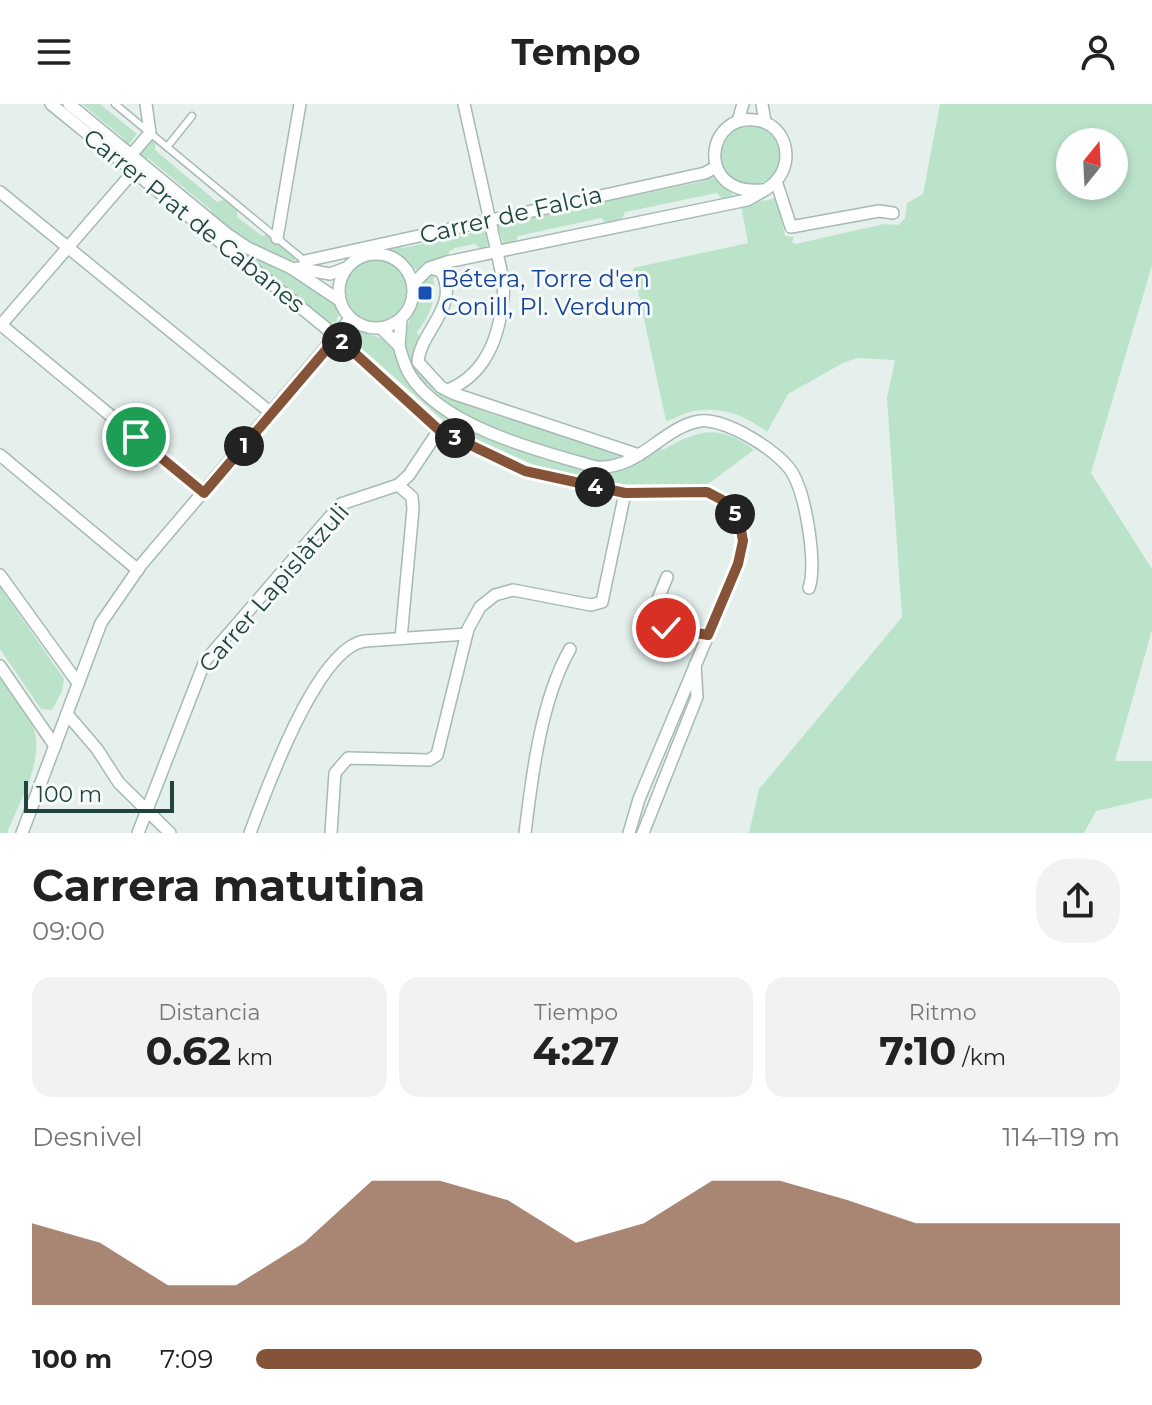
<!DOCTYPE html>
<html lang="es">
<meta charset="utf-8">
<style>
:root{--surface:#fff;--page:#f2f2f2;--text:#222;--muted:#767676;--accent:#855338}
body{margin:0;font-family:Montserrat,sans-serif;background:var(--page);color:var(--text);height:100vh;display:flex;flex-direction:column;font-size:30px;white-space:nowrap}
*{box-sizing:border-box;margin:0}
p{font-size:26px;color:var(--muted)}
.icon{flex:none;width:44px;height:44px;fill:none;stroke:currentColor;stroke-width:2;stroke-linecap:round;stroke-linejoin:round}
.map{position:relative;height:729px;overflow:hidden}
.sheet{display:flex;flex-direction:column;background:var(--surface);flex:1}
.sheet>*{flex:none}
.needle{width:52px;rotate:18deg}
.tools{position:absolute;left:1056px;top:24px;display:grid;gap:16px}
.tools a{display:grid;place-items:center;width:72px;height:72px;border-radius:50%;background:var(--surface);box-shadow:0 4px 12px #0003;font-size:40px}
.scale{position:absolute;left:24px;bottom:20px;width:150px;box-sizing:border-box;padding-left:8px;border:4px solid #21443e;border-top:0;font-size:22px;line-height:28px;white-space:nowrap;color:#21443e;-webkit-text-stroke:6px #f6fbf9;paint-order:stroke}
.pin{position:absolute;display:grid;place-items:center;width:68px;height:68px;color:#fff;margin:-34px;border:4px solid #fff;border-radius:50%;box-shadow:0 2px 8px #0007}
.km{position:absolute;width:40px;height:40px;margin:-20px;border-radius:50%;background:#222;color:#fff;font-size:22px;line-height:40px;text-align:center}
.round{display:grid;place-items:center;flex:none;width:84px;height:84px;border-radius:32px;background:var(--page)}
.headline{display:flex;align-items:center;justify-content:space-between;height:136px;padding:0 32px}
h1{font-size:44px;font-weight:700;line-height:60px}
.stats{display:grid;grid-template-columns:repeat(3,1fr);gap:12px;height:136px;padding:8px 32px}
.stats div{display:grid;align-content:center;border-radius:20px;background:var(--page);text-align:center}
.stats b{font-size:40px;font-weight:700}
.stats small{font-size:22px;font-weight:400}
.stats p{font-size:22px}
.chart{height:224px;padding:16px 32px}
.chart p{display:flex;justify-content:space-between}
.chart svg{width:100%;height:144px;margin-top:8px;fill:var(--accent);opacity:.7}
ul{padding:0 32px;list-style:none;font-size:26px}
li{display:grid;grid-template-columns:128px 96px 1fr;align-items:center;height:60px}
li i{height:20px;border-radius:10px;background:var(--accent)}
header{display:flex;justify-content:space-between;align-items:center;height:104px;padding:0 32px;background:var(--surface);font-size:36px;font-weight:700}
.map>svg:first-child{display:block}
.green{fill:#bbe3ca;fill-rule:evenodd}
.lines{fill:none;stroke-linecap:round;stroke-linejoin:round}
.lane-casing{stroke:#a6b9b4;stroke-width:9}
.street-casing{stroke:#a6b9b4;stroke-width:14}
.lane{stroke:#fff;stroke-width:6}
.street{stroke:#fff;stroke-width:11}
.route-casing{stroke:#fff;stroke-width:16}
.route{stroke:#855338;stroke-width:10}
.transit-dot{fill:#1a4fb4;stroke:#f6fbf9;stroke-width:3}
.labels{text-anchor:middle;stroke-width:6;stroke-linejoin:round;paint-order:stroke}
.street-label{font-size:24px;fill:#21443e;stroke:#f6fbf9}
.transit-label{font-size:24px;fill:#164399;stroke:#f6fbf9;text-anchor:start}
</style>
<header><svg class="icon" aria-label="menu" viewBox="0 0 24 24"><path d="M4 6h16M4 12h16M4 18h16"/></svg>Tempo<svg class="icon" aria-label="person" viewBox="0 0 24 24"><circle cx="12" cy="8" r="4"/><path d="M4 21q1-7 8-7t8 7"/></svg></header>
<div class="map">
<svg width="1152" height="729" viewBox="0 0 1152 729">
<rect width="100%" height="100%" fill="#e5f0ec"/>
<g class="green">
<polygon points="56,0 64,0 246,149 289,168 329,191 339,209 336,218 329,219 324,216"/>
<polygon points="82,0 100,0 137,30 129,40 126,40 123,34"/>
<path d="M940,0h212v161l-61,208 61,96v61l-37,131h37v37l-56,13 -12,22h-335l10,-44 143,-172 -15,-219 8,-38 -38,-2 -14,5 -55,31 -21,38c-25,-19 -53,-28 -83,-18 -6,2 -12,6 -18,7l-33,-153 115,-25 -7,-38 36,-7 8,38 9,1 -2,5 3,2 89,-20 14,1 7,-7 2,-15 16,-9zM1070,38h44v44h-44z"/>
<circle cx="750" cy="50" r="31"/>
<polygon points="152,34 156,37 155,46 217,98 226,95 238,105 237,113 262,132 269,130 295,151 295,156 290,158 243,136 210,110 211,106 148,54 144,56 138,51"/>
<polygon points="708,69 735,92 722,95 717,89 625,108 621,117 607,120 601,114 518,132 515,140 504,141 497,119 508,112 514,118 584,103 586,95 602,91 604,98 704,77"/>
<polygon points="475,121 486,124 489,138 486,143 481,145 475,140 455,144 449,148 448,152 430,157 417,166 412,164 401,152 385,143 396,138 402,144 472,129"/>
<circle cx="375" cy="186" r="32"/>
<path d="M433,166l6,4 -6,4c4,20 -3,38 -16,54l3,6c-23,35 34,52 58,65l3,7 123,40 7,-5 11,5 -1,7 -10,4 -24,-2 -104,-34 -28,-15 -38,-34 -11,-26 -1,-15 16,-53z"/>
<path d="M359,226l26,10 9,12 15,30 48,41 21,10 116,37 66,-24 3,4c35,-21 58,-26 91,0l-46,34h-85l-84,-17 -86,-38 -102,-90 2,-8z"/>
<polygon points="0,483 64,575 62,587 52,606 41,605 0,545"/>
<path d="M0,570c10,15 23,30 31,47 17,36 -11,78 -24,112h-7z"/>
</g>
<g class="lines">
<defs>
<g id="lane">
<polyline points="115,0 306,158"/>
<polyline points="167,43 192,12"/>
</g>
<g id="street">
<polyline points="51,0 337,233 439,326 525,367 625,389 707,388 728,399 739,415 743,437 738,460 639,695 629,729"/>
<polyline points="69,0 227,130 248,144 291,164 339,196"/>
<polyline points="762,0 765,18"/>
<polyline points="738,17 743,0"/>
<polyline points="131,51 150,29 146,0"/>
<polyline points="776,77 791,123 879,107 893,109"/>
<polyline points="0,88 271,309"/>
<polyline points="277,134 300,0"/>
<circle cx="376" cy="187" r="37"/>
<polyline points="305,157 705,69 716,63"/>
<polyline points="297,164 330,170 346,164"/>
<path d="M430,164l11,3c20,35 -21,60 -23,91l23,25 14,7 184,61"/>
<path d="M413,180l16,-16 18,-6 300,-62c10,-6 23,-11 30,-20 17,-20 9,-53 -17,-59 -54,-13 -67,75 2,69"/>
<polyline points="0,220 204,389"/>
<polyline points="0,222 133,68"/>
<polyline points="381,224 399,242 401,216"/>
<path d="M399,242c3,10 6,21 11,29 33,52 129,76 186,92 44,3 66,-40 104,-46 26,-3 81,31 93,53 13,23 24,89 16,114"/>
<path d="M448,286c43,-18 54,-63 56,-106l-40,-180"/>
<polyline points="0,351 138,466"/>
<polyline points="398,381 412,393 413,405 401,534"/>
<polyline points="0,471 78,579"/>
<polyline points="667,473 652,510 657,520 708,531"/>
<polyline points="0,562 55,642"/>
<polyline points="67,610 97,645 119,679 170,729"/>
<polyline points="22,729 101,519 141,461 350,215"/>
<polyline points="138,729 205,557 341,400 398,381 409,371 439,326"/>
<path d="M250,729c16,-42 67,-186 115,-192l102,-7"/>
<polyline points="331,729 335,669 348,654 429,656 437,651 468,525 480,503 495,491 513,486 591,501 602,498 625,389"/>
<path d="M525,729c7,-58 16,-133 45,-184"/>
<polyline points="643,729 697,593 695,561"/>
</g>
</defs>
<use href="#lane" class="lane-casing"/>
<use href="#street" class="street-casing"/>
<use href="#lane" class="lane"/>
<use href="#street" class="street"/>
</g>
<g class="lines">
<defs>
<polyline id="route" points="136,333 204,389 337,233 439,326 525,367 625,389 707,388 728,399 739,415 743,437 738,460 708,531 666,524"/>
</defs>
<use href="#route" class="route-casing"/>
<use href="#route" class="route"/>
</g>
<rect class="transit-dot" x="417" y="181" width="16" height="16" rx="4"/>
<g class="labels">
<g class="street-label">
<text transform="translate(511 111) rotate(-13)" y="8">Carrer de Falcia</text>
<text transform="translate(194 117) rotate(39)" y="8">Carrer Prat de Cabanes</text>
<text transform="translate(274 484) rotate(-49)" y="8">Carrer Lapislàtzuli</text>
</g>
<g class="transit-label">
<text x="441" y="183">Bétera, Torre d'en<tspan x="441" dy="28">Conill, Pl. Verdum</tspan></text>
</g>
</g>
</svg>
<div class="tools">
<a><svg class="needle" viewBox="-14 -14 28 28"><path d="M0-13l5 13h-10z" fill="#e53935"/><path d="M0 13l5-13h-10z" fill="#767676"/></svg></a>
</div>
<div class="scale">100 m</div>
<div class="pin" style="left:136px;top:333px;background:#1e9e55"><svg class="icon" aria-label="arrive" viewBox="0 0 24 24"><path d="M6 21V4h12l-3 4 3 4H6"/></svg></div>
<div class="pin" style="left:666px;top:524px;background:#d93025"><svg class="icon" aria-label="check" viewBox="0 0 24 24"><path d="M5 12l5 5 9-10"/></svg></div>
<b class="km" style="left:244px;top:342px">1</b>
<b class="km" style="left:342px;top:238px">2</b>
<b class="km" style="left:455px;top:334px">3</b>
<b class="km" style="left:595px;top:383px">4</b>
<b class="km" style="left:735px;top:410px">5</b>
</div>
<section class="sheet">
<div class="headline"><div><h1>Carrera matutina</h1><p>09:00</p></div><a class="round"><svg class="icon" aria-label="share" viewBox="0 0 24 24"><path d="M12 15V3M7 8l5-5 5 5M5 13v7h14v-7"/></svg></a></div>
<div class="stats">
<div><p>Distancia</p><b>0.62<small> km</small></b></div>
<div><p>Tiempo</p><b>4:27</b></div>
<div><p>Ritmo</p><b>7:10<small> /km</small></b></div>
</div>
<div class="chart"><p><span>Desnivel</span>114–119 m</p>
<svg viewBox="0 0 160 44" preserveAspectRatio="none"><path d="M0 44V19L10 25L20 38L30 38L40 25L50 6L60 6L70 12L80 25L90 19L100 6L110 6L120 12L130 19L140 19L150 19L160 19V44z"/></svg>
</div>
<ul>
<li><b>100 m</b>7:09<i style="width:84%"></i></li>
</ul>
</section>
